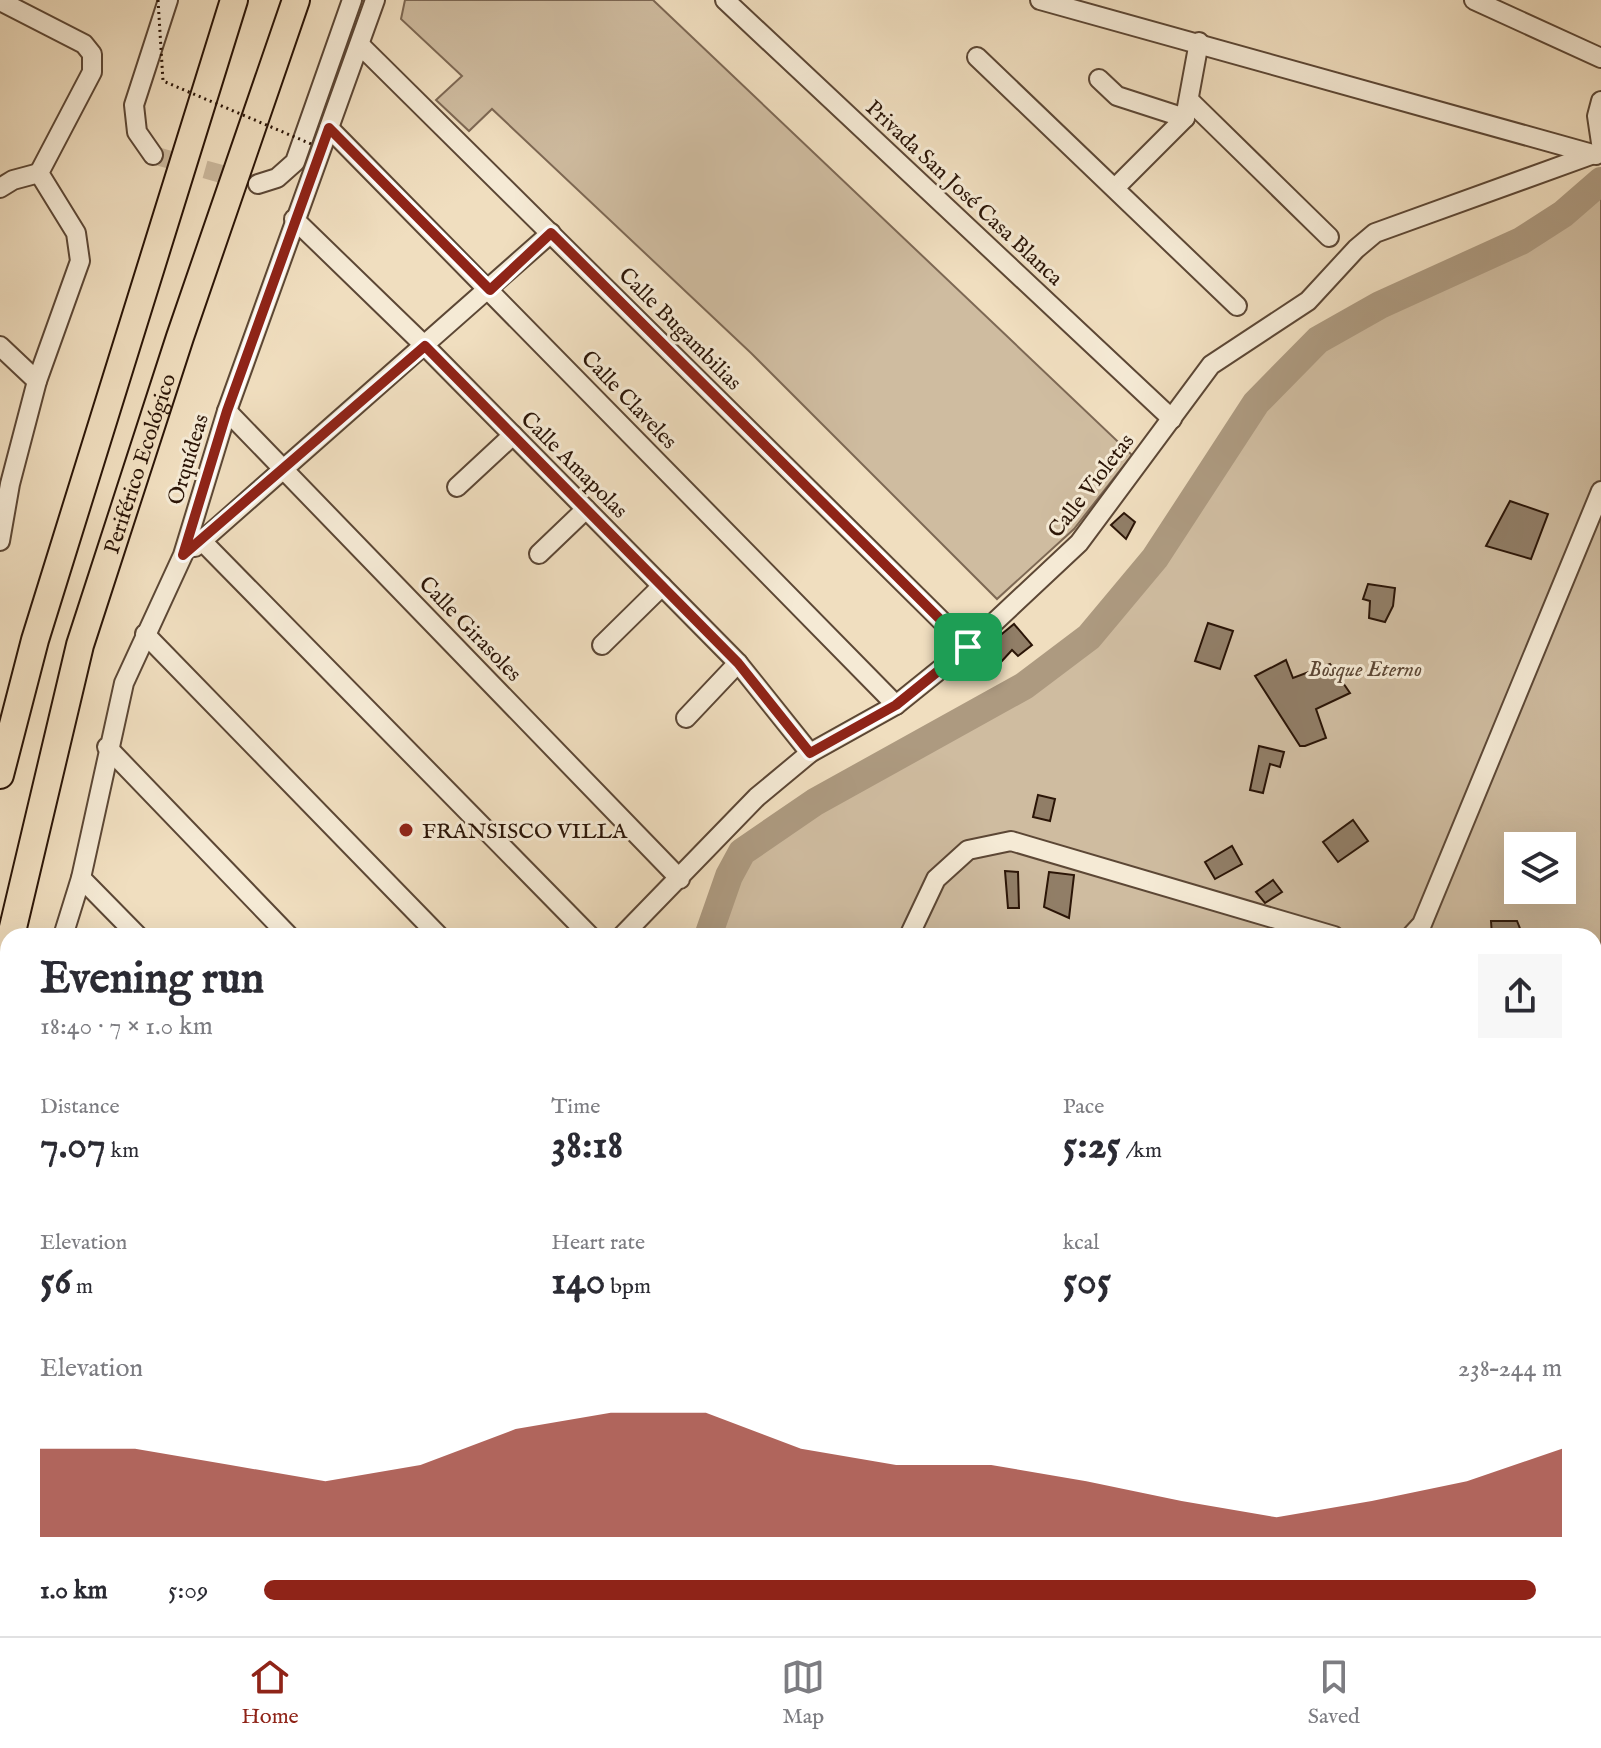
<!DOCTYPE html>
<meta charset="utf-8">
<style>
:root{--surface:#fff;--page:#f7f7f7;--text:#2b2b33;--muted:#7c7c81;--line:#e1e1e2;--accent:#8f2418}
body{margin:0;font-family:"IM FELL English",serif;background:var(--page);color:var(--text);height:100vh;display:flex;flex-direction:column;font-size:30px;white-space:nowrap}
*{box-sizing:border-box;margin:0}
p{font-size:26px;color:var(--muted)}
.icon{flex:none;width:44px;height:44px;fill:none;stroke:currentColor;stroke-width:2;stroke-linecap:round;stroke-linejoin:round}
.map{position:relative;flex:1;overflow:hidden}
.sheet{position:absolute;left:0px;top:928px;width:1602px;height:708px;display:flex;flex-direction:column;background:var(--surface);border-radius:24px 24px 0 0;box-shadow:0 8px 32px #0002}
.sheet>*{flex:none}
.controls{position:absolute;left:1504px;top:832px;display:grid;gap:16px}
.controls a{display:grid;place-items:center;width:72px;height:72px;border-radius:0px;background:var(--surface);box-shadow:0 8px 32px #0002;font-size:40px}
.pin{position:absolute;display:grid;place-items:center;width:68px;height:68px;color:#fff;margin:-34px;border-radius:16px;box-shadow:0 4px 12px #0006}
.round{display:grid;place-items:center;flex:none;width:84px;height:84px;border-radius:0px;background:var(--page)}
.summary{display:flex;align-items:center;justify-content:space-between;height:136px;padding:0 40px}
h1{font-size:44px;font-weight:800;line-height:60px}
.metrics{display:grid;grid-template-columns:repeat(3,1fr);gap:12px;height:136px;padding:8px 40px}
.metrics div{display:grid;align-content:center}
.metrics b{font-size:40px;font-weight:800}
.metrics small{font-size:22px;font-weight:400}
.metrics p{font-size:22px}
.chart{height:224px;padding:16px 40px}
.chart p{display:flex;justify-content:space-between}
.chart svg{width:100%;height:144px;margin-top:8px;fill:var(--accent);opacity:.7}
ul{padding:0 40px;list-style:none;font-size:26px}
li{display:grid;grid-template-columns:128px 96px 1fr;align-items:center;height:60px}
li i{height:20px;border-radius:10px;background:var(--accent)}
.dock{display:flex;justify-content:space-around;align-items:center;height:112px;border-top:2px solid var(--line);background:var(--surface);font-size:22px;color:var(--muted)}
.dock a{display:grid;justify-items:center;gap:4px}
.dock .selected{color:var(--accent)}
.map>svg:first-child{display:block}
.green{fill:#cfbca0;stroke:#7d6854;stroke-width:2;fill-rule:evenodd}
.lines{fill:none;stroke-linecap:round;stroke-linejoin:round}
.stream{stroke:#796550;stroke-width:5}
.river{stroke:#ad9a80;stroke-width:28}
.building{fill:#917e67;stroke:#2b1507;stroke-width:2}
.minor-tunnel{stroke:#c9b69a;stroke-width:18;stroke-dasharray:18 9;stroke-linecap:butt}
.minor-casing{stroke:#5c4735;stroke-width:22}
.highway-casing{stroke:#2b1507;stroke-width:30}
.path{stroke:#2b1507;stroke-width:3;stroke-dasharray:2 4;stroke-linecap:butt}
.minor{stroke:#f5ead5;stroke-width:18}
.highway{stroke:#f0debf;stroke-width:26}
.path-bridge{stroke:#2b1507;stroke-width:3;stroke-dasharray:2 4;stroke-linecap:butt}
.route-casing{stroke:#fff;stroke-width:16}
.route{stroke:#8f2418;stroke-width:10}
.poi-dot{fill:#8f2418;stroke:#f5ead5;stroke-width:3}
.labels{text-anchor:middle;stroke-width:6;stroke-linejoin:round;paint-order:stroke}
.street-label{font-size:22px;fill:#2b1507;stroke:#f5ead5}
.park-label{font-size:22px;font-style:italic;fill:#5c4735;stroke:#f5ead5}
.poi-label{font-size:22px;fill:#2b1507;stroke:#f5ead5;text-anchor:start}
</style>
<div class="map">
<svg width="1601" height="1636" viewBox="0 0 1601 1636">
<rect width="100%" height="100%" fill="#f0debf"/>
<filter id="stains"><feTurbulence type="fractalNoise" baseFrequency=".0025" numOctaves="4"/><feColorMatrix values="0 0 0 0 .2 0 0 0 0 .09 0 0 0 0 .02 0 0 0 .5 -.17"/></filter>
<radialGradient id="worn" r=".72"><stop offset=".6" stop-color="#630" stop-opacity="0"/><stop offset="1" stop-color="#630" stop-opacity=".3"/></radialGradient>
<g class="green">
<polygon points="405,0 653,0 1132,455 1074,529 997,599 751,353 492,109 469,131 436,100 462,76 401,19"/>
<path d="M1601,181v975l-7,6v-226h-886l21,-60 13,-24 73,-50 208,-116 66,-49 66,-79 101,-155 62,-63 62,-35 141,-64 42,-27zM1518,846h44v44h-44z"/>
<polygon points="150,1628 916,1628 929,1636 148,1636"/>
</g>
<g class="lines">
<g class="stream">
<polyline points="1594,1162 1601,1156"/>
<polyline points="0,1288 8,1285"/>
</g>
<polyline class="river" points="708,936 729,876 742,852 815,802 1024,686 1089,637 1155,558 1256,403 1318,340 1380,305 1521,241 1563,214 1601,181"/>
</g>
<g class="building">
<polygon points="1510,501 1548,514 1531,559 1486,546"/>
<polygon points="1124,513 1135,522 1126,539 1111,525"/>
<polygon points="1368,584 1395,588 1393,606 1385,622 1369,618 1370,601 1363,599"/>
<polygon points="1208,623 1233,631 1220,669 1195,661"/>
<polygon points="1014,624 1032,645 1018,656 1012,650 1001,662 986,647"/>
<polygon points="1286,660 1293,678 1330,664 1350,693 1316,709 1326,738 1305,746 1300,746 1255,676"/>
<polygon points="1259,746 1284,752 1280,767 1270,764 1263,793 1250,790"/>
<polygon points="1038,795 1055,799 1050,821 1033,817"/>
<polygon points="1353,820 1368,841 1338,862 1323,842"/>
<polygon points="1232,846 1242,864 1215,879 1205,862"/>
<polygon points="1005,871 1018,872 1019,908 1008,908"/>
<polygon points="1049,872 1074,875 1069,918 1044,907"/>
<polygon points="1273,880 1282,892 1265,903 1256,892"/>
<polygon points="1491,921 1517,921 1523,936 1492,936"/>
</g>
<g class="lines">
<polyline class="minor-tunnel" points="153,155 243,180"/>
<defs>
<g id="minor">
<polyline points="725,0 1172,419"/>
<polyline points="1040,0 1596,155"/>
<polyline points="1474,0 1601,58"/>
<polyline points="0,1 84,44 92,54 92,72 39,173 76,233 80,261 37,381 10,484 0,541"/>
<polyline points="360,45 968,647"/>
<polyline points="977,57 1237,306"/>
<polyline points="1099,79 1117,96 1185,118"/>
<polyline points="1190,101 1329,237"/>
<polyline points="1601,101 1597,116 1601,143"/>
<polyline points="329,128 896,705"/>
<polyline points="153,155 137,132 134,105 168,0"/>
<polyline points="258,184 277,178 295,162 352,0"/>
<polyline points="1116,187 1185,118 1199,42"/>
<polyline points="0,188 13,180 39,173"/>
<polyline points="294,219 425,346 738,663 810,753"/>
<polyline points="0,346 37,381"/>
<polyline points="227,411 680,879"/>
<polyline points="457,487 513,435"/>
<polyline points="202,541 590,936"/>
<polyline points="195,547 551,233"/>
<polyline points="539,554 586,509"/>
<polyline points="145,634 439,936"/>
<polyline points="602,645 662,586"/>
<polyline points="686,718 738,663"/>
<polyline points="107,747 289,936"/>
<polyline points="81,878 138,936"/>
<polyline points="63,936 81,878 124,683 183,555 227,411 375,0"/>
<polyline points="622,936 757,797 810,753 896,705 968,647 1079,543 1211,365 1308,301 1356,249 1375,233 1591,155"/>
<polyline points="909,936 936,879 968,850 1011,841 1334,936"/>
<polyline points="1411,936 1422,924 1601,491"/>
<polyline points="1598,972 1601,966"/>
<polyline points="0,1054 8,1057"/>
<polyline points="0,1189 8,1185"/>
<polyline points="1594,1302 1601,1284"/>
<polyline points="0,1415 8,1419"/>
<polyline points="770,1628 774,1636"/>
<polyline points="281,1636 287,1628"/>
</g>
<g id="highway">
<polyline points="0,775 35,640 234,0"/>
<path id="s1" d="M11,936l69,-291 100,-308 116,-337"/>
<polyline points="0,972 8,945"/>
</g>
</defs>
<use href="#minor" class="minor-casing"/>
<use href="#highway" class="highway-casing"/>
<g class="path">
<polyline points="336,1628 336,1636"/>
<polyline points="479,1628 481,1636"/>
<polyline points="1255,1628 1256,1636"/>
</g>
<use href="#minor" class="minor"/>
<use href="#highway" class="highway"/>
<polyline class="path-bridge" points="158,0 163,81 330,152"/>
</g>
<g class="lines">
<defs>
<polygon id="route" points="329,128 490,290 551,233 968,647 896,705 810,753 738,663 425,346 183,555 227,411"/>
</defs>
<use href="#route" class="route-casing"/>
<use href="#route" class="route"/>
</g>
<circle class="poi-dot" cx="406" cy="830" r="8"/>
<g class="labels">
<g class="street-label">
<text transform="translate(965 192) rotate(43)" y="8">Privada San José Casa Blanca</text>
<text transform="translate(681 328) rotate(45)" y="8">Calle Bugambilias</text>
<text transform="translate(630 399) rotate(46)" y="8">Calle Claveles</text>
<text transform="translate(187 459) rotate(-73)" y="8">Orquídeas</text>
<text dy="8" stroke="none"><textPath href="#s1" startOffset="490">Periférico Ecológico</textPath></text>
<text transform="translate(575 464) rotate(45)" y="8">Calle Amapolas</text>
<text transform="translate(1090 485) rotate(-52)" y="8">Calle Violetas</text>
<text transform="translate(471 628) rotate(46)" y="8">Calle Girasoles</text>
</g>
<g class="park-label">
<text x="1365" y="676">Bosque Eterno</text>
</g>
<g class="poi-label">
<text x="422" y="838">FRANSISCO VILLA</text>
</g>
</g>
<rect width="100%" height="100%" filter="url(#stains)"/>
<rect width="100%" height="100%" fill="url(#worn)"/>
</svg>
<div class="controls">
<a><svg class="icon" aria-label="layers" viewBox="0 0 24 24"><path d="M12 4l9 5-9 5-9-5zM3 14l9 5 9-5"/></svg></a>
</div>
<div class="pin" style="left:968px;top:647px;background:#1e9e55"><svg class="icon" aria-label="arrive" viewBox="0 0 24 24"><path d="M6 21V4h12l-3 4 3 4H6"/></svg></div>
<section class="sheet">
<div class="summary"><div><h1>Evening run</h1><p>18:40 · 7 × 1.0 km</p></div><a class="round"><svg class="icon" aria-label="share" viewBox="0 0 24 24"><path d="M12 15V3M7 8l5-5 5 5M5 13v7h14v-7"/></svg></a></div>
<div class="metrics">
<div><p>Distance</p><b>7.07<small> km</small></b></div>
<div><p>Time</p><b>38:18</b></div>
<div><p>Pace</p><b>5:25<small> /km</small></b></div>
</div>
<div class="metrics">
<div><p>Elevation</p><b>56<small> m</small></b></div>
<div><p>Heart rate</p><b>140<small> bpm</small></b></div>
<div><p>kcal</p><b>505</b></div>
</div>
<div class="chart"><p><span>Elevation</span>238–244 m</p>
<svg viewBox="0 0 160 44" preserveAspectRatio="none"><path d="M0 44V17L10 17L20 22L30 27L40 22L50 11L60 6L70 6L80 17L90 22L100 22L110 27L120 33L130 38L140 33L150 27L160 17V44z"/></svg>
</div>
<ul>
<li><b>1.0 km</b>5:09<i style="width:98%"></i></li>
</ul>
</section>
</div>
<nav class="dock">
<a class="selected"><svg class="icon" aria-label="home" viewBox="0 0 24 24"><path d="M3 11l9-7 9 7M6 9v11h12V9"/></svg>Home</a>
<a><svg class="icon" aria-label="map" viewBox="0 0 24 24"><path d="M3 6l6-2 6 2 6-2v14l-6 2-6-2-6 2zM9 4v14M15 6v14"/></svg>Map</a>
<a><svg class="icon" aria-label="saved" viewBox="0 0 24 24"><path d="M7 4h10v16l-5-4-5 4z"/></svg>Saved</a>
</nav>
